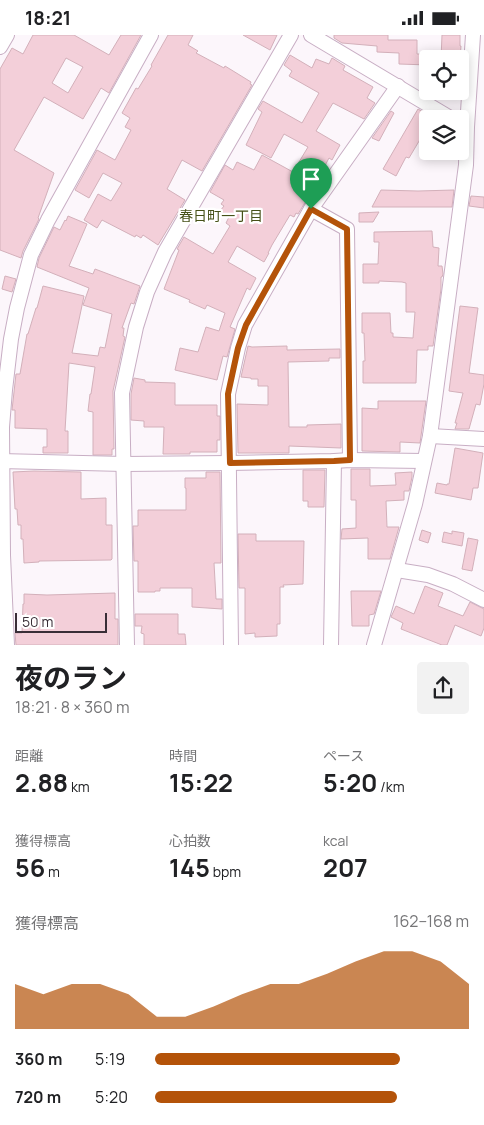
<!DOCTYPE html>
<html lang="ja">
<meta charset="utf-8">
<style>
:root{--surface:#fff;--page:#f2f2f2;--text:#202124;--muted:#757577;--accent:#b45309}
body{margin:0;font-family:Manrope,"Noto Sans JP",sans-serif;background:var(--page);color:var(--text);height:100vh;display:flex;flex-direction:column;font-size:19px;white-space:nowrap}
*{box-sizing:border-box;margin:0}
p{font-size:16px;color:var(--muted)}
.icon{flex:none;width:28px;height:28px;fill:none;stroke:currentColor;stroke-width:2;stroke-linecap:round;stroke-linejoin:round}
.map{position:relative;height:610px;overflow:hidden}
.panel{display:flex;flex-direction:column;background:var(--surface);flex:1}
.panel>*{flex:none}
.fabs{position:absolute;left:419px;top:15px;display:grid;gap:10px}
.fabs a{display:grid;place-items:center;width:50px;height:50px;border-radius:5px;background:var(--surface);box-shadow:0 2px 12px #0003;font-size:25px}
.scale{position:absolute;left:15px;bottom:12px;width:92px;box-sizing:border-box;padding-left:5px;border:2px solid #392e37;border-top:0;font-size:14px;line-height:18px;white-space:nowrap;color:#392e37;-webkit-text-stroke:4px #fff;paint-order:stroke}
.pin{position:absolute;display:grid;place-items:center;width:42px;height:42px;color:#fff;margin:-51px -21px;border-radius:50% 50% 50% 0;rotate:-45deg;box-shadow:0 0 5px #0007}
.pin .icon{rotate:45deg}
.round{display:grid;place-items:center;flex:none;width:52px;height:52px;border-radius:5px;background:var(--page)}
.overview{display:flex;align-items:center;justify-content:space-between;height:85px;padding:0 15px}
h1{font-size:28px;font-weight:700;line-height:38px}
.metrics{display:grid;grid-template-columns:repeat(3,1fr);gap:8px;height:85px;padding:5px 15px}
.metrics div{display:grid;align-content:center}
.metrics b{font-size:25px;font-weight:700}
.metrics small{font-size:14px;font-weight:400}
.metrics p{font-size:14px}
.chart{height:140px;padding:10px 15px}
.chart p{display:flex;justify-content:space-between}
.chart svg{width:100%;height:90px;margin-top:5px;fill:var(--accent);opacity:.7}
ul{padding:0 15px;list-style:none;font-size:16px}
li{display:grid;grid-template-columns:80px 60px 1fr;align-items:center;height:38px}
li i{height:12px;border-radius:6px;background:var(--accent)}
.status{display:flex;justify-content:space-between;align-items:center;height:35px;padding:0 25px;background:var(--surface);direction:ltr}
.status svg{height:14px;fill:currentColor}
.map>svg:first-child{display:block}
.building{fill:#f3cfd9;stroke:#d3b0ba;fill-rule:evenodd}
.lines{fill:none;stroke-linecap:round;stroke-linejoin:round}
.minor-casing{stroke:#c8aec4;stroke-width:16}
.minor{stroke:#fff;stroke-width:14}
.route-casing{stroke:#fff;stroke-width:10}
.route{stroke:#b45309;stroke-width:6}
.labels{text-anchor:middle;stroke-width:4.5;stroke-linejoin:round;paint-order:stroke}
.neighbourhood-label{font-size:14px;fill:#465118;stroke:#fff}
</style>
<div class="status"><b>18:21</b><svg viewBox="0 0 49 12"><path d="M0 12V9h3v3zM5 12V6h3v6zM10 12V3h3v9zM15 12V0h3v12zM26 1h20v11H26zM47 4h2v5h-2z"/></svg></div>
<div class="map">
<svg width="484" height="610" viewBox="0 0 484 610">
<rect width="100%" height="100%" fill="#fcf6fb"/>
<g class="building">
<path d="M33,0h41l35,20 12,-20h20l-32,58 -8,-5 -18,31 -39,-22 -30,53 40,23 -16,45 1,1 -16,32 -2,7 -21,-8v-181l12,-21 11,6zM66,23l17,9 -15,26 -16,-10z"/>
<polygon points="168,0 193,0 188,10 198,16 196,18 224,33 225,31 251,47 250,49 252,50 202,136 182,125 167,154 185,165 158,210 143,200 141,203 136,200 135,202 102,185 97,193 84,185 98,159 111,166 122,148 103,138 89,163 75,155 97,115 115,125 131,95 125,92 130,83 122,78 136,53 138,54 152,31 151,30"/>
<polygon points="243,0 277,0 270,15"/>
<polygon points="334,0 388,0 388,5 417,5 417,19 428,19 428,30 399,29 399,18 377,17 377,11 342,8 334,3"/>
<polygon points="442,0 460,0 460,11 461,11 460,24 441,24"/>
<polygon points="290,20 312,33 316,24 329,29 332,23 345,31 343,35 373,52 367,63 375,68 364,84 333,68 316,96 340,110 332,125 329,123 319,142 320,143 298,179 296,178 294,182 290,180 272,210 268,218 269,218 264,227 237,211 228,227 256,243 250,255 247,253 230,292 235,294 227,322 223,321 217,345 175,335 180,313 198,317 206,292 219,296 225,278 207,270 205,274 189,267 190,265 164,254 179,215 177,214 184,202 213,219 230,191 226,188 229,182 220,176 224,171 221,169 224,165 210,157 225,130 233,135 237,127 254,135 262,120 293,137 308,112 284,99 271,123 246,110 262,77 258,74 263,66 302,88 319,58 289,41 292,36 284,30"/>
<polygon points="418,74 428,80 428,91 409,123 406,122 396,141 383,134"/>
<polygon points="391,76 394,78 379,106 372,103"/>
<polygon points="381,155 418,156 454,155 452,172 372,172"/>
<polygon points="471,161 484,162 484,173 469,171"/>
<polygon points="379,177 373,187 359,187 359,178"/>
<polygon points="68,181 87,189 69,231 93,239 95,234 140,251 134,269 131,268 122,293 124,293 123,301 125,302 113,356 114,414 112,414 112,420 93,420 93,377 88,376 90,359 91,359 95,332 69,328 65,396 68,396 68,418 43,418 43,412 47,412 47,394 15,393 15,375 12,375 16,339 20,339 27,299 28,299 36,273 37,273 43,251 84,261 72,318 98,321 100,312 105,313 112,279 83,270 89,253 37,232 39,223 54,192 60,195 65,185 66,186"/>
<polygon points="432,196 433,212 439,213 438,231 442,231 443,239 442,242 441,242 441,254 433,311 428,311 428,315 417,315 416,348 363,348 363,326 365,326 364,298 362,298 362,278 390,278 391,298 393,298 393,302 413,303 415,277 406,277 406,248 402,247 379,246 379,248 363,248 363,229 378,229 379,207 374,207 374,197"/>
<polygon points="5,241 16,244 12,257 2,254"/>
<polygon points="460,271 478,273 469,338 484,340 484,349 480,370 476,369 469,394 455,394 457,388 455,388 463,358 449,356"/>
<polygon points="248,311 252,312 287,311 287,315 340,314 340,323 329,323 329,326 288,327 289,392 307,392 307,390 341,389 341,413 289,411 289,418 238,418 237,369 268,370 268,351 258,351 258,344 251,344 251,343 241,342"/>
<polygon points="134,343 145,345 145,347 175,348 175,370 217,370 217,381 220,381 220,405 217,405 217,417 190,417 190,419 163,419 164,392 144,392 144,386 131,385 131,359"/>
<polygon points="378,366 426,366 420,408 400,407 400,417 362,416 362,373 378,374"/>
<polygon points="455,413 483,418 478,453 473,453 471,465 435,458 437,448 447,450 447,449 449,449"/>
<polygon points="351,434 370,434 370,451 396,450 395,438 412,437 412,442 409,456 404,456 404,465 386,466 387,492 399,492 390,524 368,524 368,503 341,504 342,494 356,493 356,465 351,465"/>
<polygon points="303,435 325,435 324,472 308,472 308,466 303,466"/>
<polygon points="34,436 81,437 81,464 106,463 106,490 112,490 112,524 111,525 39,526 39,527 24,528 23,504 21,504 21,490 18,490 17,474 15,474 13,437"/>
<polygon points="206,437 220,437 221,528 214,528 216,564 222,564 222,574 192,572 192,553 160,553 160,556 155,556 155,557 138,557 138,526 134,526 133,491 138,491 138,475 186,475 186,453 185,453 185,443 206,443"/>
<polygon points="422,495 431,498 428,508 419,505"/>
<polygon points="452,496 464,498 462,511 442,507 444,497 452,499"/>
<polygon points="238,499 256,499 256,506 304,506 303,549 283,550 284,552 280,552 280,589 277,589 277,601 255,602 255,598 245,599 245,553 239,553"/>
<polygon points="468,503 478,505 472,536 462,534"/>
<polygon points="425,551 443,558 438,571 463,581 470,567 484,574 484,593 481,601 455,590 447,610 442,610 401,594 403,588 391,582 396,571 414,579"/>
<polygon points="351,556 381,556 374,579 369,580 369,591 352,591"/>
<polygon points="115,558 115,584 118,584 118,610 16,610 15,598 22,598 23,569 24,569 24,559 47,560"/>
<polygon points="135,579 178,579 178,599 185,599 186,610 144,610 144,599 141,598 142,591 135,591"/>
</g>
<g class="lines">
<defs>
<g id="minor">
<polyline points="311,0 452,84"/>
<polyline points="0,12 7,0"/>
<polyline points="311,174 347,194 350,425"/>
<polyline points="430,401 484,404"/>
<polyline points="0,426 124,429 229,428 334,426 350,425 424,426"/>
<polyline points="397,535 428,540 453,549 484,565"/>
<polyline points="7,610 3,520 2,392 5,355 11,304 17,273 31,220 48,185 151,0"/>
<polyline points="127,610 122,358 136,292 147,257 165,217 291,0"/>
<polyline points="231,610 228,359 238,313 245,290 311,174 398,51"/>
<polyline points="331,610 334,426"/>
<polyline points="374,610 415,469 430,401 466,130 467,92 473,0"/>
</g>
</defs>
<use href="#minor" class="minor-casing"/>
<use href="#minor" class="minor"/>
</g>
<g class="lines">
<defs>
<polygon id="route" points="311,174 347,194 350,425 334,426 230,428 228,359 238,313 246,290"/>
</defs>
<use href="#route" class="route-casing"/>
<use href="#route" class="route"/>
</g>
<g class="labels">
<g class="neighbourhood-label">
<text x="221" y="186">春日町一丁目</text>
</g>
</g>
</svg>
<div class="fabs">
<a><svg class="icon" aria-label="locate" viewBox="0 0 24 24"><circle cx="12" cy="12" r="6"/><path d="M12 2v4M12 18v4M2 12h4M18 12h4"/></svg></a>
<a><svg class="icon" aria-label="layers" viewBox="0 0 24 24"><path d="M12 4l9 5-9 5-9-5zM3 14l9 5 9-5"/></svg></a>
</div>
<div class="scale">50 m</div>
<div class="pin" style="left:311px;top:174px;background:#1e9e55"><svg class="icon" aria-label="arrive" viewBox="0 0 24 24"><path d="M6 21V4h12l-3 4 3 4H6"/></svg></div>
</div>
<section class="panel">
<div class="overview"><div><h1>夜のラン</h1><p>18:21 · 8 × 360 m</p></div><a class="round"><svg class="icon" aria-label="share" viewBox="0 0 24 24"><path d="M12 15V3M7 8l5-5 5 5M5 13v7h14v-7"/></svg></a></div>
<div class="metrics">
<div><p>距離</p><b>2.88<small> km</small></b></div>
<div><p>時間</p><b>15:22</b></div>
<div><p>ペース</p><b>5:20<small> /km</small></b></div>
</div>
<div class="metrics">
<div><p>獲得標高</p><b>56<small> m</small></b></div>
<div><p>心拍数</p><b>145<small> bpm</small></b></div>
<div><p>kcal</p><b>207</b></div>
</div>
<div class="chart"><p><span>獲得標高</span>162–168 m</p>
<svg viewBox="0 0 160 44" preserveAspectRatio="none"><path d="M0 44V22L10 27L20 22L30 22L40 27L50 38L60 38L70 33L80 27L90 22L100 22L110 17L120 11L130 6L140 6L150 11L160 22V44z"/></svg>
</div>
<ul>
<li><b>360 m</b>5:19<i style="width:78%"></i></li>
<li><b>720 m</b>5:20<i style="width:77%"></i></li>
</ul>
</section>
